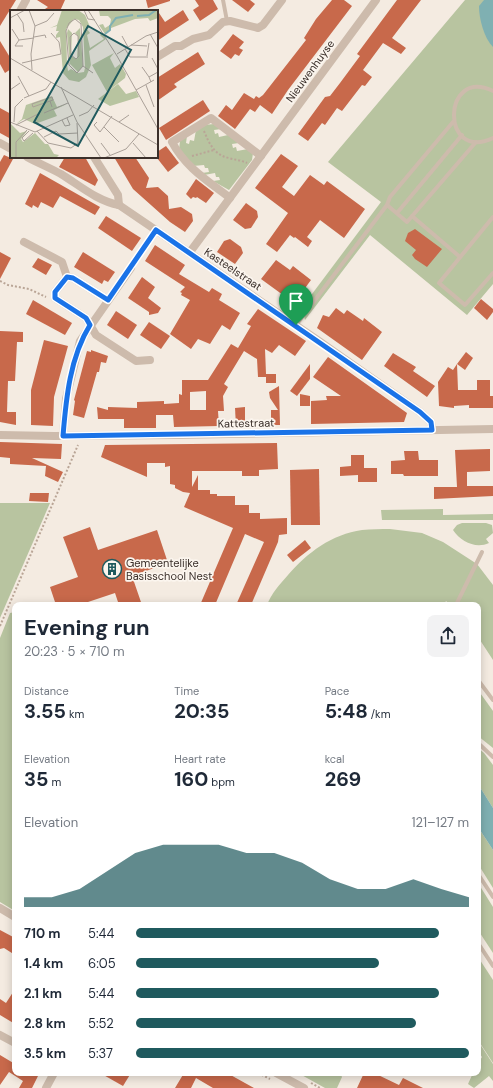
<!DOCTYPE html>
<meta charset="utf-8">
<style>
:root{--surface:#fff;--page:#f2f2f3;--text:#1f2937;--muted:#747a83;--accent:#1f5a5e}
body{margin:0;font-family:"DM Sans",sans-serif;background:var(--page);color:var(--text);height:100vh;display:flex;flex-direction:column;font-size:15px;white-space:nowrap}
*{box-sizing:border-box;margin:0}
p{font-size:13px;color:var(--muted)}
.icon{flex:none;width:22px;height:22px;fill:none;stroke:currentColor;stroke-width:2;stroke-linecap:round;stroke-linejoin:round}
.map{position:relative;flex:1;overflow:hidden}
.side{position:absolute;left:12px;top:602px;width:469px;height:474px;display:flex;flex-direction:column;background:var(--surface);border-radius:8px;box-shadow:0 2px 10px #0003}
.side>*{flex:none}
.pin{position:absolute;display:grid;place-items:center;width:34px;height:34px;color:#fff;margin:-41px -17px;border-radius:50% 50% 50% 0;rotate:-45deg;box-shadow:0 0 4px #0007}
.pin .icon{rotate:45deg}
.round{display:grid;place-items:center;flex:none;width:42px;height:42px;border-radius:8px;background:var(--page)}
.summary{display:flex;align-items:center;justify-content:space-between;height:68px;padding:0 12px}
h1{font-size:22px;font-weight:700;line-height:30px}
.stats{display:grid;grid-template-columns:repeat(3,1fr);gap:6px;height:68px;padding:4px 12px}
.stats div{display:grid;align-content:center}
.stats b{font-size:20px;font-weight:700}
.stats small{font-size:11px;font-weight:400}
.stats p{font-size:11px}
.chart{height:112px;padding:8px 12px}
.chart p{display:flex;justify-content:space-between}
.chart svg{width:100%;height:72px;margin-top:4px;fill:var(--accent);opacity:.7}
ul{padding:0 12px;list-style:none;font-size:13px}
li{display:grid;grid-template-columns:64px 48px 1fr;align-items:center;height:30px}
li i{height:10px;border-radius:5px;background:var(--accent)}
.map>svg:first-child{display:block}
.green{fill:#b8c4a0}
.water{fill:#7fb0b2}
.building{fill:#c8694b;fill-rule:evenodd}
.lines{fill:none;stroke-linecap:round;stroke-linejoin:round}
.path{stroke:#b9a596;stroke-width:2;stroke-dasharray:2 2;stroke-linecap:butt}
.service{stroke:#cdbbac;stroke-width:4}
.minor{stroke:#cdbbac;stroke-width:8}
.route-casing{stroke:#fff;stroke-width:8}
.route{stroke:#1a73e8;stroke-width:5}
.labels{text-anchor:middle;stroke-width:3.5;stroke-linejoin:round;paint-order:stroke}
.street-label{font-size:11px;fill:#3b302b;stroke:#fbf5ee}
.poi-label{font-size:11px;fill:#3b302b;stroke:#fbf5ee;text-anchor:start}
.inset-river{fill:none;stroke:#7fb0b2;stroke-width:2}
.inset-road{fill:none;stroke:#aaa098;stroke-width:1}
.view{fill:#1f5a5e;fill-opacity:0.15;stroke:#1f5a5e;stroke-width:2}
.inset-edge{fill:none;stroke:#3b302b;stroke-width:2}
</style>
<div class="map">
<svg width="493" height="1088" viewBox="0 0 493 1088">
<rect width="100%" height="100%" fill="#f4ebe1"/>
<g class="green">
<polygon points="465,0 493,0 493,284 467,315 370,235 305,320 304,316 297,314 381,202 328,162"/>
<polygon points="214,124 221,129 214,130 215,134 218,133 219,137 228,135 239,143 232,144 233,148 236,147 237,151 248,149 253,153 252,160 229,190 213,181 220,180 219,177 216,177 215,173 204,175 202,173 209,172 208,168 205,168 204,165 193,166 179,150 180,141 187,136 186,143 189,144 190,140 194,141 196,130 204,125"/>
<polygon points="0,503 50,503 0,618"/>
<polygon points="443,509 443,515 493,514 493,520 382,520 381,510"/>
<path d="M462,523h24l6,2 1,8 -7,6 3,4c-13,6 -28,-1 -36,-13l4,-5z"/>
<path d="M390,529l32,4 21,9 34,22 16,21v75l-15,-23v-32h-28l-4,-4 -2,4h-177c4,-11 13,-21 21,-30 19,-22 44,-41 74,-45 9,-1 19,-1 28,-1z"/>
<polygon points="15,612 15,911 0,902 0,638 10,613"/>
<polygon points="478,690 493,711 493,748 478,736"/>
<polygon points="478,748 484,753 493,765 493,808 478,784"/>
<polygon points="478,827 493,850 493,888 478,864"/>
<polygon points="478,883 493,907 493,953 478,930"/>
<polygon points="478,957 493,980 493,1063 478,1040"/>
<polygon points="478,1041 493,1064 493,1081 489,1076 474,1088 468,1084 473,1073 478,1073 478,1064 482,1057 478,1051"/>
<polygon points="298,1073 340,1073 342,1077 337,1088 325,1088"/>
</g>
<g class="water">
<path d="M484,0h9v47c-9,-9 -14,-28 -14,-41z"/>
<polygon points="478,784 493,808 493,850 478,827"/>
</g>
<g class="building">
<polygon points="0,0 16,0 0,26"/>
<polygon points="37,0 65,0 60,11 42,11 48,7"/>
<polygon points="146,0 170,0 170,1 148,8"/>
<polygon points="195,0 213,0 218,9 200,21 193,10 199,6"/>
<polygon points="232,0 250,0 255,4 248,12"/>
<polygon points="332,0 344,0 352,6 288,90 272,114 260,105 255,112 250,109 235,129 218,116 226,105 232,110 244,93 254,99 256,96 259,98 263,95 306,40 304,38 316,19"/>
<polygon points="397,0 421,0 392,38 406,48 401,54 383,43 363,70 372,77 365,86 362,85 342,111 337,108 325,125 322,123 308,141 298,134 325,97 330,96 340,83 360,56 357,54"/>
<polygon points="157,10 165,22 183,10 189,20 157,41"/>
<polygon points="233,34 244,42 239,48 243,50 239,56 235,54 231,59 220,51"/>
<polygon points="0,41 11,59 11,69 5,73 0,64"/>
<polygon points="198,52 205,64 174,84 177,87 157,101 157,78"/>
<polygon points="203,100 210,111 166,140 159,128"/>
<polygon points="0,108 11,114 11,139 0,133"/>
<polygon points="166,146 179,163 168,172 157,158 157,152"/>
<polygon points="281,154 298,166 282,187 294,196 310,175 324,185 327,181 365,209 344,238 320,220 307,237 312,241 308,247 295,237 294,238 290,235 277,252 266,244 288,213 255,188"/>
<polygon points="4,155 13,159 0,183 0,162"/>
<polygon points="65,157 85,157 98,180 95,186 59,167"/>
<polygon points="114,157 135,157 149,178 146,188 158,187 168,196 169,209 181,207 192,214 193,221 185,232 170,222 133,189"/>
<polygon points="40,173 100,207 95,215 60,196 53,208 41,202 38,208 33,205 32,208 25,204"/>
<polygon points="196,179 214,193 206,203 197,197 196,198 193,197 191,199 186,194"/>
<polygon points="246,203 257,211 258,217 251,228 245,229 233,220"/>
<polygon points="106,216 141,238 132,251 98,228"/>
<polygon points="415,229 442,249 427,267 415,259 412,255 416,250 405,241 408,233"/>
<polygon points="230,239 241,247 243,253 235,264 217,252 224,241"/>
<polygon points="155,245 185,265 179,274 209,292 212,288 222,294 219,300 240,313 230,330 222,325 210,344 198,339 191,349 170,334 190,300 181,295 182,293 180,292 185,287 145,261"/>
<polygon points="0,252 11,258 0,279"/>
<polygon points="83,252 115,272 108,282 104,280 102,284 74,267"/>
<polygon points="38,258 52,265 46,275 32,267"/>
<polygon points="276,260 290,270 293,266 311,280 294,303 261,279"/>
<polygon points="142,277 155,287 148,298 161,308 158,313 149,315 149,312 128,298"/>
<polygon points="481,299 493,309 493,312 487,320 474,308"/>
<polygon points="33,300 72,323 65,335 26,314"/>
<polygon points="336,308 344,314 347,310 363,321 364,318 382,332 362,360 317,328 323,315 329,317"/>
<path d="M258,309l48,32 -11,15 -16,-11 -7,8 -7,-4 1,25h10v9h-10v-6h-8l-1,-18 -13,-8 -20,33 4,3 -5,9 1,15h-6l1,15 -45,1 -1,-12h-17v13h-32v-9h-26l-1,-12 11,3v-3l29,1v-6l27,-1v3l15,-1v-9l3,1v-15h26l23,-36 7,4 13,-22 -4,-2zM206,391v19h-16v-18z"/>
<polygon points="116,311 137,325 128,339 107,325"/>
<polygon points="149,322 170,336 161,349 140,335"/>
<polygon points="0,331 23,332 23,342 17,342 15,381 8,381 7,412 16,412 16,425 0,422"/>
<polygon points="44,340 68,346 54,397 53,426 31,425 31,390"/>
<polygon points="91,350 108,356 106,363 101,362 99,372 97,372 84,418 73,415 75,401 74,400 87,351 91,352"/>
<polygon points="466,352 473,358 465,370 457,364"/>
<polygon points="393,353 416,367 413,371 435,386 427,397 384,366"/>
<polygon points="328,357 407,413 404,422 311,424 311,401 327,400 326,396 341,396 313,377"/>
<polygon points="310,364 310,379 297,396 290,391"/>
<polygon points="457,364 458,390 477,390 477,380 490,380 490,396 493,396 493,408 469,408 469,405 454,406 454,408 439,406 438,382 448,367 453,370"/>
<polygon points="279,386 280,425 271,425 271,410 278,410 270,398 269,392"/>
<polygon points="300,394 310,396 310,406 300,406"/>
<polygon points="245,407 245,426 236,426 235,408"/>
<polygon points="0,442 62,444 61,459 32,458 63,472 58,482 45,476 46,466 10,464 10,458 0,457"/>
<polygon points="277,443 278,469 259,470 259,476 242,476 242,471 192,471 192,487 198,475 198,490 210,490 210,494 217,494 217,496 235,496 235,505 249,505 249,513 260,513 260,519 287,518 287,534 279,535 278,542 251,605 236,605 264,542 245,534 215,605 200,605 233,528 184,507 190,493 183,492 175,488 175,485 170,484 170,466 165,467 165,463 147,463 147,477 101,457 105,445"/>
<polygon points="490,449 490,471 467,472 467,486 493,486 493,496 434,499 434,487 457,487 455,450"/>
<polygon points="404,451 418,451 419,460 438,460 438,476 404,476 403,474 391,474 391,461 405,460"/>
<polygon points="351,455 364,455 364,468 377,468 377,482 358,482 358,475 340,476 340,467 351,466"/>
<polygon points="319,469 320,525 291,525 290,470"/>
<polygon points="30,493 49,493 48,502 29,501"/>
<polygon points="90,527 98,550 157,530 168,563 132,576 142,605 119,605 115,593 79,605 56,605 50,587 78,577 63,537"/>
<polygon points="305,540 311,548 293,562 287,555"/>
<polygon points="0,930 15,938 15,955 4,948 0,949"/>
<polygon points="15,989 15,1024 0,1015 0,999 6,1003"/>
<polygon points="0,1055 15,1064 15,1073 33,1073 38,1076 32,1088 19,1088 23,1081 9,1072 0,1085"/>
<polygon points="100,1073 131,1073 123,1086"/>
<polygon points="184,1073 227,1073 254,1088 213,1088 196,1078 191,1088 175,1088"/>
<polygon points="364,1073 374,1073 399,1085 403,1078 423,1088 357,1088"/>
</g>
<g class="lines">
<g class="path">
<path d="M204,131c5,12 10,24 25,27 6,2 12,2 18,5"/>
<polyline points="192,156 214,150"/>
<polyline points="134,262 151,237"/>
<polyline points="0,281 8,285 29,289 46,297"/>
<polyline points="0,626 78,445"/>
<polyline points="258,1073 270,1079"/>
<polyline points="311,1083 320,1088"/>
</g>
<g class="service">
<polyline points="223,0 227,21"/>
<path d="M493,91c-51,-25 -53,72 0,47"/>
<polyline points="387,205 407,222 476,142"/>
<polyline points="397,213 462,135"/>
<polyline points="412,216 460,257"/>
<polyline points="493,217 439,283 465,305 493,273"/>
<polyline points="296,325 387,205 390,197 453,122"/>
<polyline points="456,605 482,552"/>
<polyline points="478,680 493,700"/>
<polyline points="478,743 493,757"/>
<polyline points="478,874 493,897"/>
<polyline points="478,943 493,966"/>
</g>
<g class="minor">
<polyline points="20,11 26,0"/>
<polyline points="157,57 175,46 181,46 193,39 209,35 223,22 230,21 258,28 263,25 282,0"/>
<polyline points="0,143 11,149"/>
<path d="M27,157c11,6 23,11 34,17 18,11 36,27 58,31l200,136 101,71 11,10 1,8"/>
<polyline points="94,157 118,195 119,205"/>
<path d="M230,198c-22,-17 -45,-31 -58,-56l39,-24 50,38"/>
<polyline points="24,242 62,262 67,277"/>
<polyline points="190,252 376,0"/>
<polyline points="108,300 73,278 67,277 55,292 55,298 86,318 96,335 136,361 150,360"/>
<polyline points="0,435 54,436 174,435 493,429"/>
<polyline points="63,436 66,399 80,341 131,268"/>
<polyline points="0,908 15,917"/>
<polyline points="0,1035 15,1043"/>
<polyline points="276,1073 304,1088"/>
<polyline points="46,1088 54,1073"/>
</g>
</g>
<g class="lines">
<defs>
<path id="route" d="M156,230l264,182 11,10 1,8 -369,6c3,-37 7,-79 27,-111l-4,-7 -31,-20v-6l12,-15 6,1 35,22z"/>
</defs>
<use href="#route" class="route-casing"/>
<use href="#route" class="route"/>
</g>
<defs>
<symbol id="building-ring" viewBox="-11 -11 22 22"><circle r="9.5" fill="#fbf5ee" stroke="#1f5a5e" stroke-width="1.5"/><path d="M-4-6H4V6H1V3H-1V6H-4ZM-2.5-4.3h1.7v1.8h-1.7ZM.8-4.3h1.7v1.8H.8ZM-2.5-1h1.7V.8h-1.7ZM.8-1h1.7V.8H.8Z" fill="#1f5a5e"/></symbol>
</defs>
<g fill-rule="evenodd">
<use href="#building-ring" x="101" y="558" width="22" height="22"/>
</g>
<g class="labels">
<g class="street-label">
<text transform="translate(310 71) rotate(-54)" y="4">Nieuwenhuyse</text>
<text transform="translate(233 269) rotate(34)" y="4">Kasteelstraat</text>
<text transform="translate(246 423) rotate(-1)" y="4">Kattestraat</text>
</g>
<g class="poi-label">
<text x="126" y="567">Gemeentelijke<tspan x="126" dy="13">Basisschool Nest</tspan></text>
</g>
</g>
<g transform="translate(10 10)">
<rect width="148" height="148" fill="#f4ebe1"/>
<path d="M52,0h16l7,5 5,12 -3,2 3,4 -3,2 3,13 14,-9 -4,-4 2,-2 4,6 -17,12 2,14 -5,12 -7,5 -10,-2 -6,-7 -3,-36 -4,1v-3l3,-4h-3l1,-5 -7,2 7,-3zM64,9l5,1 4,7 2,41 -1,4 -6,1 -7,-4 -3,2 -1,-7 -1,-35zM89,0h59v8l-8,3 -2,-3 -13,1 -24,9 -6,6 -6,-9 4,-1 2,4 5,-3 1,-6 -3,-3h-8zM70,18l3,38 -5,6 -8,-8 -3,-31 1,-4 4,4 -1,23 6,3 1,-23 -3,-3zM104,43l-4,5 5,10 5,-4 6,10 -1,4 -18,14 -15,-27zM108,74l8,10 10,-3 3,6 -29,9 -12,-7zM42,86l5,11 10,-3 -13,6 3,6 -22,8 -11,-5 -8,5 6,-5 4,-14zM0,113l10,10 7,-2 -6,8 2,3 12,-9 10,11h3l6,10 5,1 -3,3h-46z" fill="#b8c4a0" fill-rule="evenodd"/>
<path class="inset-river" d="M127,6l12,-1 7,-5M95,24l5,-4v-4l6,-8 17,-3"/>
<path class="inset-road" d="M19,0l6,16 -4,28 1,16M74,0l4,9 7,1M78,0l29,46M7,4l6,9 1,9M0,8l15,-8M65,9l6,5 2,42 -6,7 -8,-8 -3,-34 3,-8zM25,16l12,-5 7,-8M2,19l7,11M64,23l4,3 1,20 -3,3 -5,-4 -1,-18zM140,24l8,14M112,26l6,11M24,27l11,-2 1,3M9,30l-4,6h8M9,30l15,-2M121,35l16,1M115,39l5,8h18M107,44l29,-18 12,-4M107,46l41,73M137,46l2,-13M0,48l148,87M142,48l6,11M12,53l39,-9 -2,-12 -8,-9M73,56l10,7M132,57l7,10M8,66l11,20M141,72l-2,-5 9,-5M136,75l8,22M51,77l16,35 24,36M0,80l10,-7M126,80l18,-10M14,88l22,-9 5,-7M40,91l3,-1 -1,-3 -20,7 1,3 17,-6 2,6M34,103l24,-10M69,106l9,-4 6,-7M52,110l3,6 5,-1 -3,-7M0,112l25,10 38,-17M4,112l1,-15 8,-8M87,112l-3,3 6,7 12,-16M109,112l10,-7M6,115l22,-11M94,117l15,15M19,121l-7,7 2,3 9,-8M27,121l11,12 23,5M34,127l12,-6 3,3 19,-1M91,133l9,12M123,133l13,15M61,138l7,-5 -1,-20M6,148v-16l11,-12M94,148l22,-9 13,-15"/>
<path class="view" d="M78,16l43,24 -53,96 -44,-24z"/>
<rect width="148" height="148" class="inset-edge"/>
</g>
</svg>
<div class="pin" style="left:296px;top:325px;background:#1e9e55"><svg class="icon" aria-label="arrive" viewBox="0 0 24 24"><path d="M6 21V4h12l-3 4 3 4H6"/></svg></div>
<section class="side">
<div class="summary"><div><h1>Evening run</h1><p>20:23 · 5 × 710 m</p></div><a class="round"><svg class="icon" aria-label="share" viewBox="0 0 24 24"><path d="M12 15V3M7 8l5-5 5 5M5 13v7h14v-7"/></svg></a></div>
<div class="stats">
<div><p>Distance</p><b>3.55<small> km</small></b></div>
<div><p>Time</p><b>20:35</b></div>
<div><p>Pace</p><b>5:48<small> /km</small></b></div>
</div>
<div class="stats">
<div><p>Elevation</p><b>35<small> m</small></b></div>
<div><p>Heart rate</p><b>160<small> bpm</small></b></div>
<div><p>kcal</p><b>269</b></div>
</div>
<div class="chart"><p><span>Elevation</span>121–127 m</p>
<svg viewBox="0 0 160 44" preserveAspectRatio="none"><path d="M0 44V38L10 38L20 33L30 22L40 11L50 6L60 6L70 6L80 11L90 11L100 17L110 27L120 33L130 33L140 27L150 33L160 38V44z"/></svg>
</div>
<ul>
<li><b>710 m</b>5:44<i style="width:91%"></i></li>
<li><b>1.4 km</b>6:05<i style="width:73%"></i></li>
<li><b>2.1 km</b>5:44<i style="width:91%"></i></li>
<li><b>2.8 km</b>5:52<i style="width:84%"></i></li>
<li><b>3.5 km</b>5:37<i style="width:100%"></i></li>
</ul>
</section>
</div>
